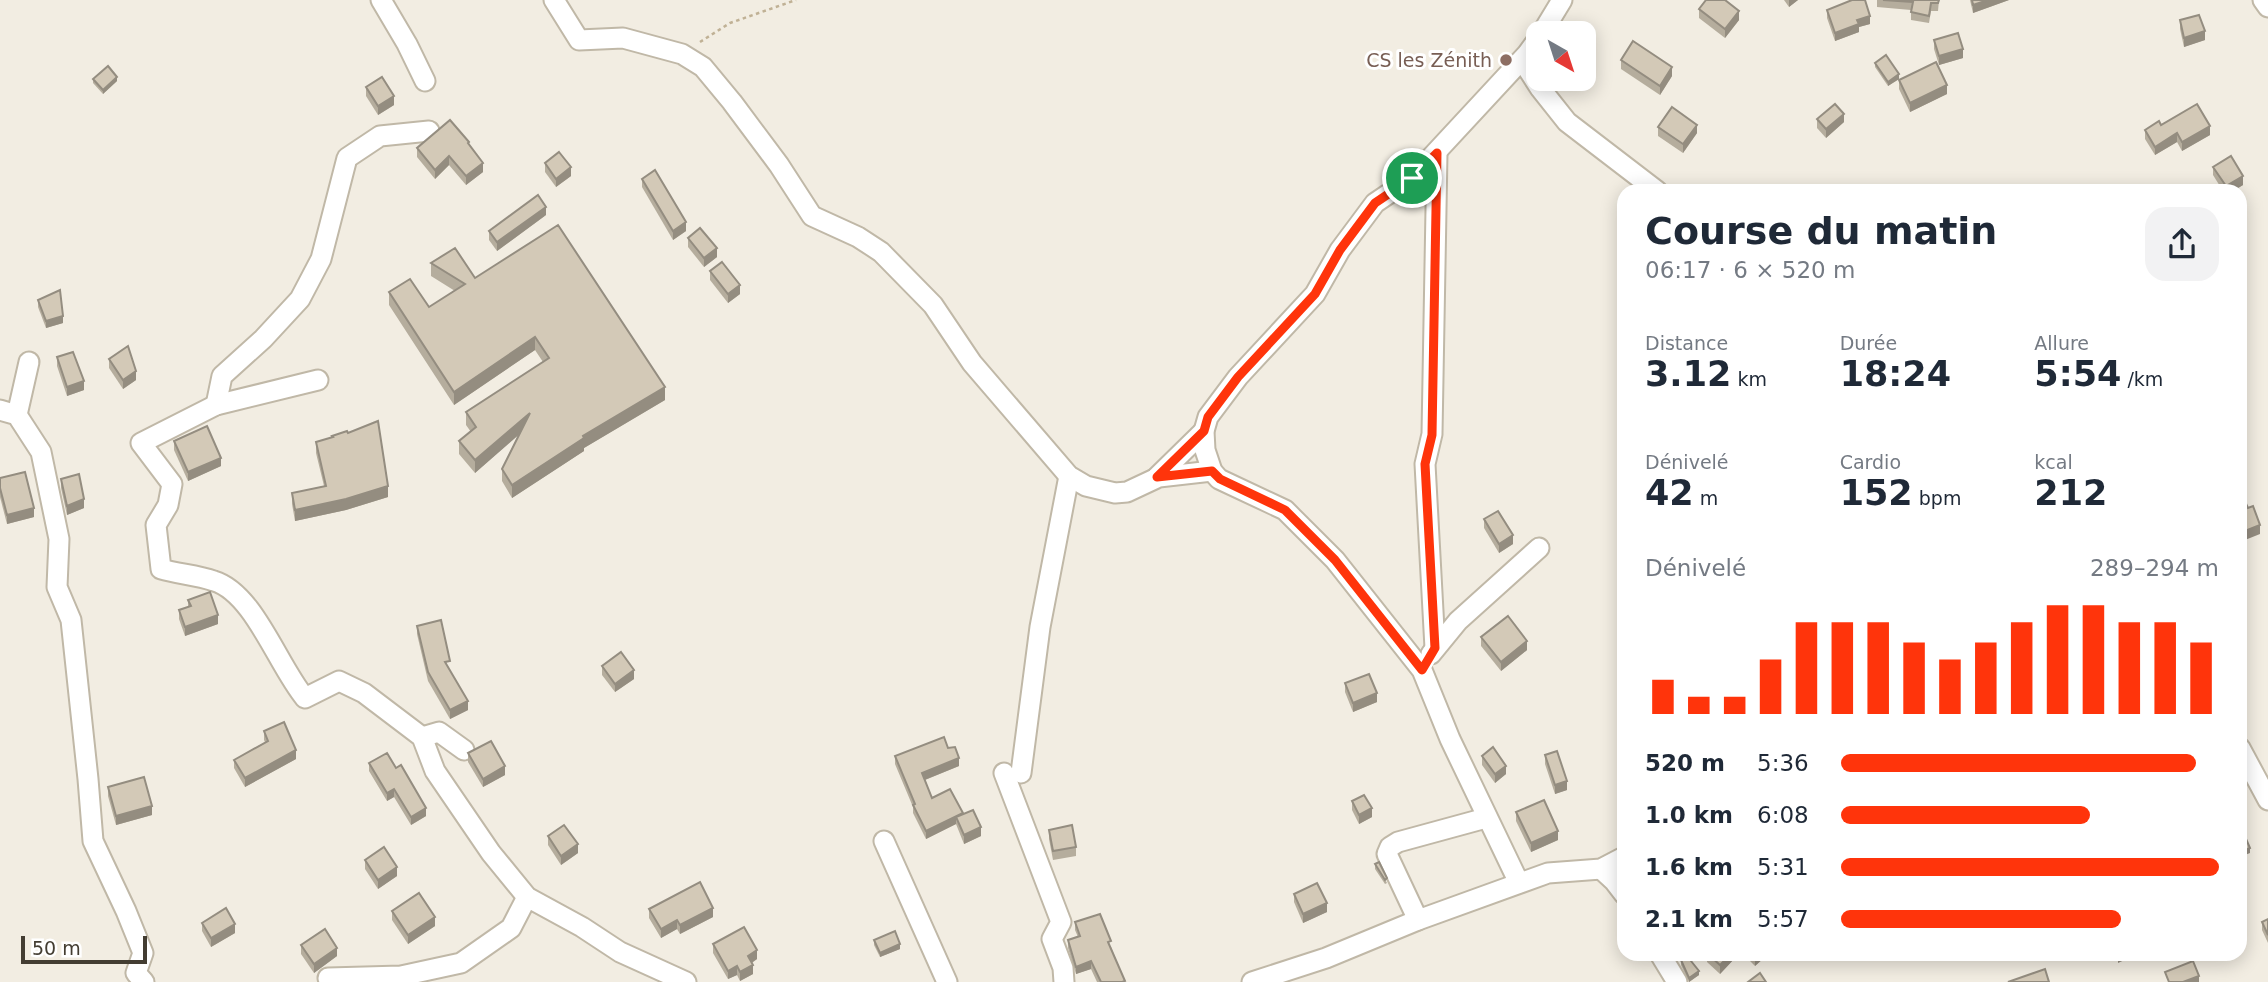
<!DOCTYPE html>
<html lang="fr">
<meta charset="utf-8">
<style>
:root{--surface:#fff;--page:#f2f2f3;--text:#1f2937;--muted:#747a83;--accent:#ff340b}
body{margin:0;font-family:"DejaVu Sans",sans-serif;background:var(--page);color:var(--text);height:100vh;display:flex;flex-direction:column;font-size:26px;white-space:nowrap}
*{box-sizing:border-box;margin:0}
p{font-size:23px;color:var(--muted)}
.icon{flex:none;width:38px;height:38px;fill:none;stroke:currentColor;stroke-width:2;stroke-linecap:round;stroke-linejoin:round}
.map{position:relative;flex:1;overflow:hidden}
.side{position:absolute;left:1617px;top:184px;width:630px;height:777px;display:flex;flex-direction:column;background:var(--surface);border-radius:21px;box-shadow:0 4px 18px #0003}
.side>*{flex:none}
.needle{width:46px;rotate:141deg}
.controls{position:absolute;left:1526px;top:21px;display:grid;gap:14px}
.controls a{display:grid;place-items:center;width:70px;height:70px;border-radius:14px;background:var(--surface);box-shadow:0 4px 18px #0003;font-size:35px}
.scale{position:absolute;left:21px;bottom:18px;width:126px;box-sizing:border-box;padding-left:7px;border:4px solid #433d32;border-top:0;font-size:19px;line-height:24px;white-space:nowrap;color:#433d32;-webkit-text-stroke:5px #fff;paint-order:stroke}
.pin{position:absolute;display:grid;place-items:center;width:60px;height:60px;color:#fff;margin:-30px;border:4px solid #fff;border-radius:50%;box-shadow:0 2px 7px #0007}
.round{display:grid;place-items:center;flex:none;width:74px;height:74px;border-radius:21px;background:var(--page)}
.head{display:flex;align-items:center;justify-content:space-between;height:119px;padding:0 28px}
h1{font-size:38px;font-weight:600;line-height:52px}
.stats{display:grid;grid-template-columns:repeat(3,1fr);gap:10px;height:119px;padding:7px 28px}
.stats div{display:grid;align-content:center}
.stats b{font-size:35px;font-weight:600}
.stats small{font-size:19px;font-weight:400}
.stats p{font-size:19px}
.chart{height:196px;padding:14px 28px}
.chart p{display:flex;justify-content:space-between}
.chart svg{width:100%;height:126px;margin-top:7px;stroke:var(--accent);stroke-width:6}
ul{padding:0 28px;list-style:none;font-size:23px}
li{display:grid;grid-template-columns:112px 84px 1fr;align-items:center;height:52px}
li i{height:18px;border-radius:9px;background:var(--accent)}
.map>svg:first-child{display:block}
.lines{fill:none;stroke-linecap:round;stroke-linejoin:round}
.minor-casing{stroke:#c0b8a7;stroke-width:23}
.path{stroke:#c0b195;stroke-width:2.5;stroke-dasharray:3.5 3.5;stroke-linecap:butt}
.minor{stroke:#fff;stroke-width:19}
.wall{fill:#b5ad9d}
.shaded-wall{fill:#948d80}
.building{fill:#d3c9b7;stroke:#948d80;stroke-width:2}
.route-casing{stroke:#fff;stroke-width:14}
.route{stroke:#ff340b;stroke-width:9}
.education-dot{fill:#8d6e63;stroke:#fff;stroke-width:2.5}
.labels{text-anchor:middle;stroke-width:6;stroke-linejoin:round;paint-order:stroke}
.education-label{font-size:19px;fill:#785e54;stroke:#fff;text-anchor:end}
</style>
<div class="map">
<svg width="2268" height="982" viewBox="0 0 2268 982">
<rect width="100%" height="100%" fill="#f2ede2"/>
<g class="lines">
<defs>
<g id="minor">
<polyline points="381,0 407,44 425,81"/>
<polyline points="554,0 579,40 623,38 682,54 703,67 732,102 779,165 812,216 858,237 881,252 933,305 972,363 1069,476 1086,486 1115,493 1127,492 1159,477 1212,471"/>
<polyline points="2263,0 2268,7"/>
<polyline points="1542,33 1562,0"/>
<polyline points="1522,60 1540,88 1567,122 1657,191"/>
<path d="M318,380l-102,25 -75,38 31,41 -4,21 -12,20 5,44c17,5 36,6 53,12 40,12 64,85 91,117l34,-17 25,12 58,44 13,34 56,82 36,44 55,30 38,25 66,30"/>
<polyline points="216,405 222,376 263,339 300,299 321,259 347,158 380,136 429,131"/>
<polyline points="0,410 17,415 41,452 59,539 57,587 71,620 88,779 93,841 126,911 143,953 136,973 144,982"/>
<polyline points="17,415 29,362"/>
<polyline points="1157,477 1204,431"/>
<polyline points="1435,648 1425,464 1432,434 1437,153"/>
<polyline points="1431,654 1458,621 1539,548"/>
<polyline points="422,737 439,732 464,750"/>
<polyline points="2240,748 2268,800"/>
<polyline points="1004,773 1061,922 1052,939 1063,968 1064,982"/>
<polyline points="1021,773 1040,627 1069,476"/>
<polyline points="884,841 947,982"/>
<polyline points="1601,869 1614,881 1624,894"/>
<polyline points="1519,883 1450,739 1422,670 1335,560 1285,510 1219,479 1212,471 1205,450 1204,431 1208,417 1238,377 1315,294 1340,250 1375,203 1412,178 1527,54 1538,39"/>
<polyline points="1418,920 1387,854 1390,847 1398,842 1486,818"/>
<polyline points="1660,954 1677,982"/>
<polyline points="328,978 401,976 461,963 511,928 527,897"/>
<polyline points="1252,982 1326,958 1418,920 1548,873 1601,869 1624,857"/>
</g>
</defs>
<use href="#minor" class="minor-casing"/>
<polyline class="path" points="700,42 730,23 796,0"/>
<use href="#minor" class="minor"/>
</g>
<g class="wall">
<polygon points="1784,0 1798,0 1789,7"/>
<polygon points="1851,0 1865,0 1870,24 1859,27 1859,32 1835,41 1827,18 1827,10 1851,1"/>
<polygon points="1877,0 1939,0 1938,11 1931,11 1929,23 1911,20 1911,10 1877,7"/>
<polygon points="1970,0 2009,0 1973,13"/>
<polygon points="1699,9 1739,20 1725,38 1699,18"/>
<polygon points="2180,20 2205,40 2184,47 2180,29"/>
<polygon points="1934,40 1963,58 1939,65 1934,49"/>
<polygon points="1621,60 1672,76 1660,95 1621,69"/>
<polygon points="1875,63 1899,79 1888,86 1875,67"/>
<polygon points="93,79 117,81 103,94 93,83"/>
<polygon points="1899,80 1947,94 1910,112 1899,89"/>
<polygon points="366,87 394,105 378,115 366,96"/>
<polygon points="1817,119 1844,122 1826,138 1817,128"/>
<polygon points="2161,125 2210,135 2182,151 2177,142 2155,155 2145,139 2145,130"/>
<polygon points="1658,127 1697,133 1683,153 1658,136"/>
<polygon points="469,145 483,172 466,185 449,165 435,179 417,157 417,148"/>
<polygon points="545,163 571,176 556,187 545,172"/>
<polygon points="2213,167 2243,185 2233,191 2223,191 2213,175"/>
<polygon points="642,179 686,231 673,240 642,187"/>
<polygon points="546,215 497,251 489,240 489,231"/>
<polygon points="688,238 717,257 704,267 688,247"/>
<polygon points="431,263 475,278 665,400 584,448 584,451 512,498 502,481 502,469 518,435 475,473 459,454 459,441 471,432 466,425 466,412 543,362 535,350 454,405 389,305 389,292 429,307 455,291 431,276"/>
<polygon points="710,271 740,294 728,303 710,280"/>
<polygon points="38,300 63,323 46,328 38,307"/>
<polygon points="57,357 84,390 67,396 57,366"/>
<polygon points="109,359 136,380 123,389 109,368"/>
<polygon points="332,436 388,497 346,510 295,521 292,504 292,493 324,486 316,453 316,442 332,438"/>
<polygon points="174,441 221,466 188,481 174,450"/>
<polygon points="0,478 34,517 7,524 0,497"/>
<polygon points="61,479 84,508 67,515 61,488"/>
<polygon points="1484,519 1513,544 1499,553 1484,528"/>
<polygon points="188,600 218,624 185,636 179,619 179,610 188,607"/>
<polygon points="417,626 450,670 468,710 450,719 428,681 417,634"/>
<polygon points="1481,637 1527,650 1501,671 1481,646"/>
<polygon points="602,666 634,679 615,692 602,675"/>
<polygon points="1345,683 1377,702 1353,712 1345,692"/>
<polygon points="264,731 296,759 245,787 234,768 234,760 265,742 264,740"/>
<polygon points="948,748 959,766 925,780 932,798 963,814 981,836 964,844 956,824 926,839 913,813 913,807 895,764 895,756"/>
<polygon points="468,753 505,775 483,787 468,762"/>
<polygon points="1545,755 1567,790 1555,794 1545,764"/>
<polygon points="1482,756 1506,774 1495,783 1482,765"/>
<polygon points="369,763 426,816 411,825 394,797 387,801 369,771"/>
<polygon points="108,787 152,815 116,825 108,796"/>
<polygon points="1352,801 1372,817 1359,824 1352,810"/>
<polygon points="1516,812 1558,840 1531,852 1516,821"/>
<polygon points="1049,830 1076,847 1076,856 1053,860 1049,839"/>
<polygon points="548,836 578,853 561,865 548,845"/>
<polygon points="365,860 397,876 378,889 365,869"/>
<polygon points="1375,864 1387,883 1385,884 1375,869"/>
<polygon points="1294,894 1327,912 1303,923 1294,902"/>
<polygon points="649,909 713,917 680,934 677,929 661,938 649,918"/>
<polygon points="392,911 435,926 408,944 392,920"/>
<polygon points="2268,919 2268,943 2262,930 2262,922"/>
<polygon points="1075,922 1111,947 1125,982 1097,982 1091,969 1076,974 1068,948 1068,940 1078,937 1075,930"/>
<polygon points="202,923 235,933 211,947 202,931"/>
<polygon points="874,940 900,949 880,957 874,945"/>
<polygon points="713,944 757,959 752,963 753,974 740,981 737,975 728,979 713,953"/>
<polygon points="301,945 337,956 314,973 301,954"/>
<polygon points="1707,954 1735,954 1735,958 1720,974 1707,962"/>
<polygon points="1743,954 1765,954 1765,957 1755,966"/>
<polygon points="1681,960 1699,975 1689,982 1681,965"/>
</g>
<g class="shaded-wall">
<polygon points="1789,0 1798,0 1789,7"/>
<polygon points="1988,0 2009,0 1973,13 1973,5"/>
<polygon points="1739,11 1739,20 1725,38 1725,29"/>
<polygon points="1870,16 1870,24 1859,27 1859,32 1835,41 1835,33 1857,20"/>
<polygon points="2205,31 2205,40 2184,47 2184,38"/>
<polygon points="1963,49 1963,58 1939,65 1939,56"/>
<polygon points="1672,67 1672,76 1660,95 1660,86"/>
<polygon points="1899,74 1899,79 1888,86 1888,82"/>
<polygon points="117,77 117,81 103,94 103,90"/>
<polygon points="1947,85 1947,94 1910,112 1910,103"/>
<polygon points="394,96 394,105 378,115 378,106"/>
<polygon points="1844,114 1844,122 1826,138 1826,129"/>
<polygon points="1697,125 1697,133 1683,153 1683,144"/>
<polygon points="2210,126 2210,135 2182,151 2182,142"/>
<polygon points="2177,133 2177,142 2155,155 2155,147"/>
<polygon points="449,156 449,165 435,179 435,170"/>
<polygon points="483,163 483,172 466,185 466,176"/>
<polygon points="571,167 571,176 556,187 556,179"/>
<polygon points="2243,176 2243,185 2233,191 2226,191 2226,186"/>
<polygon points="546,207 546,215 497,251 497,242"/>
<polygon points="686,222 686,231 673,240 673,231"/>
<polygon points="717,248 717,257 704,267 704,258"/>
<polygon points="740,285 740,294 728,303 728,294"/>
<polygon points="63,316 63,323 46,328 46,321"/>
<polygon points="535,337 535,350 454,405 454,392"/>
<polygon points="136,371 136,380 123,389 123,380"/>
<polygon points="84,381 84,390 67,396 67,387"/>
<polygon points="665,387 665,400 584,448 584,451 512,498 512,485 583,436"/>
<polygon points="530,413 530,425 475,473 475,460"/>
<polygon points="221,458 221,466 188,481 188,472"/>
<polygon points="388,486 388,497 346,510 295,521 295,510"/>
<polygon points="84,499 84,508 67,515 67,506"/>
<polygon points="34,508 34,517 7,524 7,515"/>
<polygon points="2260,525 2260,534 2240,542 2240,533"/>
<polygon points="1513,535 1513,544 1499,553 1499,544"/>
<polygon points="218,615 218,624 185,636 185,627"/>
<polygon points="1527,641 1527,650 1501,671 1501,662"/>
<polygon points="2243,642 2243,651 2240,652 2240,643"/>
<polygon points="634,670 634,679 615,692 615,684"/>
<polygon points="1377,693 1377,702 1353,712 1353,703"/>
<polygon points="468,701 468,710 450,719 450,710"/>
<polygon points="296,750 296,759 245,787 245,778"/>
<polygon points="959,758 959,766 922,781 922,773"/>
<polygon points="505,766 505,775 483,787 483,779"/>
<polygon points="1506,766 1506,774 1495,783 1495,774"/>
<polygon points="1567,781 1567,790 1555,794 1555,785"/>
<polygon points="394,789 394,797 387,801 387,793"/>
<polygon points="152,806 152,815 116,825 116,816"/>
<polygon points="426,808 426,816 411,825 411,817"/>
<polygon points="1372,808 1372,817 1359,824 1359,815"/>
<polygon points="963,813 963,821 956,817 956,824 926,839 926,831"/>
<polygon points="981,827 981,836 964,844 964,835"/>
<polygon points="1558,831 1558,840 1531,852 1531,843"/>
<polygon points="578,844 578,853 561,865 561,856"/>
<polygon points="2250,848 2250,853 2240,857 2240,853"/>
<polygon points="397,867 397,876 378,889 378,880"/>
<polygon points="1327,903 1327,912 1303,923 1303,914"/>
<polygon points="713,908 713,917 680,934 680,925"/>
<polygon points="435,917 435,926 408,944 408,935"/>
<polygon points="677,920 677,929 661,938 661,929"/>
<polygon points="235,924 235,933 211,947 211,938"/>
<polygon points="900,944 900,949 880,957 880,953"/>
<polygon points="337,948 337,956 314,973 314,964"/>
<polygon points="757,950 757,959 748,965 748,956"/>
<polygon points="1731,954 1735,954 1735,958 1720,974 1720,965"/>
<polygon points="1759,954 1765,954 1765,957 1755,966 1755,957"/>
<polygon points="2129,954 2131,954 2131,957 2118,963 2118,958"/>
<polygon points="1091,961 1091,969 1076,974 1076,967"/>
<polygon points="753,965 753,974 740,981 740,972"/>
<polygon points="737,966 737,975 728,979 728,971"/>
<polygon points="1699,971 1699,975 1689,982 1689,978"/>
<polygon points="2199,976 2199,982 2183,982"/>
</g>
<g class="building">
<polygon points="1706,0 1725,0 1739,11 1725,29 1699,9"/>
<polygon points="1852,0 1865,0 1870,16 1857,20 1859,24 1835,33 1827,10"/>
<polygon points="1883,0 1939,0 1938,3 1931,3 1929,16 1911,12 1913,2"/>
<polygon points="1972,0 1988,0 1973,5"/>
<polygon points="2199,15 2205,31 2184,38 2180,20"/>
<polygon points="1958,33 1963,49 1939,56 1934,40"/>
<polygon points="1633,41 1672,67 1660,86 1621,60"/>
<polygon points="1886,55 1899,74 1888,82 1875,63"/>
<polygon points="1936,62 1947,85 1910,103 1899,80"/>
<polygon points="108,66 117,77 103,90 93,79"/>
<polygon points="382,77 394,96 378,106 366,87"/>
<polygon points="1835,104 1844,114 1826,129 1817,119"/>
<polygon points="2197,104 2210,126 2182,142 2177,133 2155,147 2145,130 2159,121 2161,125"/>
<polygon points="1672,107 1697,125 1683,144 1658,127"/>
<polygon points="450,120 469,142 468,143 483,163 466,176 449,156 435,170 417,148"/>
<polygon points="559,152 571,167 556,179 545,163"/>
<polygon points="2231,156 2243,176 2226,186 2213,167"/>
<polygon points="655,170 686,222 673,231 642,179"/>
<polygon points="538,195 546,207 497,242 489,231"/>
<polygon points="558,225 665,387 583,436 584,438 512,485 502,469 530,413 475,460 459,441 476,427 466,412 549,358 535,337 454,392 389,292 410,279 429,307 465,284 431,263 455,248 475,278"/>
<polygon points="700,228 717,248 704,258 688,238"/>
<polygon points="722,262 740,285 728,294 710,271"/>
<polygon points="60,290 63,316 46,321 38,300"/>
<polygon points="128,346 136,371 123,380 109,359"/>
<polygon points="73,352 84,381 67,387 57,357"/>
<polygon points="378,421 388,486 346,499 295,510 292,493 326,486 316,442 333,437 332,436 347,431 348,433"/>
<polygon points="207,426 221,458 188,472 174,441"/>
<polygon points="25,472 34,508 7,515 0,488 0,478"/>
<polygon points="79,474 84,499 67,506 61,479"/>
<polygon points="2240,491 2248,508 2253,506 2260,525 2240,533"/>
<polygon points="1498,511 1513,535 1499,544 1484,519"/>
<polygon points="210,592 218,615 185,627 179,610 191,606 188,600"/>
<polygon points="1508,616 1527,641 1501,662 1481,637"/>
<polygon points="441,620 450,661 445,662 468,701 450,710 428,672 417,626"/>
<polygon points="621,652 634,670 615,684 602,666"/>
<polygon points="1369,674 1377,693 1353,703 1345,683"/>
<polygon points="284,722 296,750 245,778 234,760 268,741 264,731"/>
<polygon points="944,737 948,748 955,747 959,758 922,773 932,798 950,789 963,813 926,831 913,805 915,804 895,756"/>
<polygon points="491,741 505,766 483,779 468,753"/>
<polygon points="1493,747 1506,766 1495,774 1482,756"/>
<polygon points="1557,751 1567,781 1555,785 1545,755"/>
<polygon points="387,753 396,768 401,765 426,808 411,817 394,789 387,793 369,763"/>
<polygon points="144,777 152,806 116,816 108,787"/>
<polygon points="1364,795 1372,808 1359,815 1352,801"/>
<polygon points="1544,800 1558,831 1531,843 1516,812"/>
<polygon points="973,810 981,827 964,835 956,817"/>
<polygon points="564,825 578,844 561,856 548,836"/>
<polygon points="1072,825 1076,847 1053,851 1049,830"/>
<polygon points="2240,825 2250,848 2240,853"/>
<polygon points="384,847 397,867 378,880 365,860"/>
<polygon points="1379,862 1387,878 1385,880 1375,864"/>
<polygon points="700,882 713,908 680,925 677,920 661,929 649,909"/>
<polygon points="1317,883 1327,903 1303,914 1294,894"/>
<polygon points="419,893 435,917 408,935 392,911"/>
<polygon points="226,908 235,924 211,938 202,923"/>
<polygon points="1100,914 1111,941 1108,942 1125,981 1122,982 1101,982 1091,961 1076,967 1068,940 1080,936 1075,922"/>
<polygon points="2268,919 2268,935 2262,922"/>
<polygon points="744,927 757,950 748,956 753,965 740,972 737,966 728,971 713,944"/>
<polygon points="325,929 337,948 314,964 301,945"/>
<polygon points="895,931 900,944 880,953 874,940"/>
<polygon points="1708,954 1731,954 1720,965"/>
<polygon points="2117,954 2129,954 2118,958"/>
<polygon points="1687,956 1699,971 1689,978 1681,960"/>
<polygon points="2193,961 2199,976 2183,982 2169,982 2165,972"/>
<polygon points="2045,969 2049,982 2008,982"/>
<polygon points="1760,973 1766,982 1748,982"/>
</g>
<g class="lines">
<defs>
<polygon id="route" points="1437,153 1432,435 1425,464 1435,648 1422,670 1335,560 1285,510 1220,479 1212,471 1157,477 1204,431 1208,417 1238,377 1315,294 1340,250 1375,203 1412,178"/>
</defs>
<use href="#route" class="route-casing"/>
<use href="#route" class="route"/>
</g>
<circle class="education-dot" cx="1506" cy="60" r="7"/>
<g class="labels">
<g class="education-label">
<text x="1492" y="67">CS les Zénith</text>
</g>
</g>
</svg>
<div class="controls">
<a><svg class="needle" viewBox="-14 -14 28 28"><path d="M0-13l5 13h-10z" fill="#e53935"/><path d="M0 13l5-13h-10z" fill="#747a83"/></svg></a>
</div>
<div class="scale">50 m</div>
<div class="pin" style="left:1412px;top:178px;background:#1e9e55"><svg class="icon" aria-label="arrive" viewBox="0 0 24 24"><path d="M6 21V4h12l-3 4 3 4H6"/></svg></div>
<section class="side">
<div class="head"><div><h1>Course du matin</h1><p>06:17 · 6 × 520 m</p></div><a class="round"><svg class="icon" aria-label="share" viewBox="0 0 24 24"><path d="M12 15V3M7 8l5-5 5 5M5 13v7h14v-7"/></svg></a></div>
<div class="stats">
<div><p>Distance</p><b>3.12<small> km</small></b></div>
<div><p>Durée</p><b>18:24</b></div>
<div><p>Allure</p><b>5:54<small> /km</small></b></div>
</div>
<div class="stats">
<div><p>Dénivelé</p><b>42<small> m</small></b></div>
<div><p>Cardio</p><b>152<small> bpm</small></b></div>
<div><p>kcal</p><b>212</b></div>
</div>
<div class="chart"><p><span>Dénivelé</span>289–294 m</p>
<svg viewBox="0 0 160 44" preserveAspectRatio="none"><path d="M5 44V32M15 44V38M25 44V38M35 44V25M45 44V12M55 44V12M65 44V12M75 44V19M85 44V25M95 44V19M105 44V12M115 44V6M125 44V6M135 44V12M145 44V12M155 44V19"/></svg>
</div>
<ul>
<li><b>520 m</b>5:36<i style="width:94%"></i></li>
<li><b>1.0 km</b>6:08<i style="width:66%"></i></li>
<li><b>1.6 km</b>5:31<i style="width:100%"></i></li>
<li><b>2.1 km</b>5:57<i style="width:74%"></i></li>
</ul>
</section>
</div>
